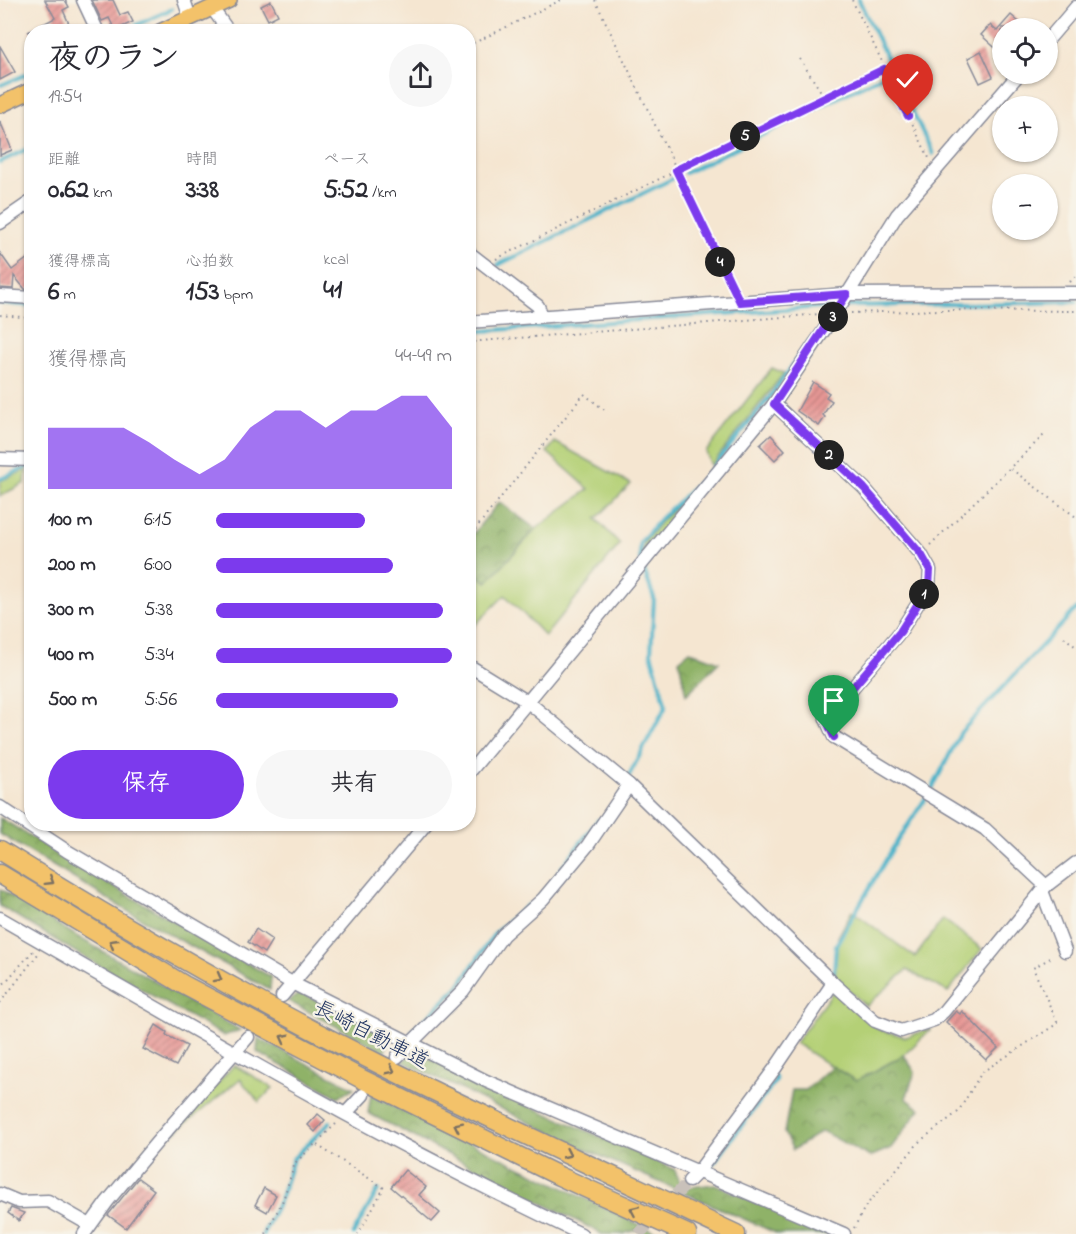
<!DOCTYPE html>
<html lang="ja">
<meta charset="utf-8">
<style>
:root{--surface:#fff;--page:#f7f7f7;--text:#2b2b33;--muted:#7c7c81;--accent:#7c3aed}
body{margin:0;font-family:"Indie Flower","Klee One",sans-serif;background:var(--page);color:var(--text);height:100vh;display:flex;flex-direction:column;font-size:22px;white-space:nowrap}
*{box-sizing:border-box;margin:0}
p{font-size:20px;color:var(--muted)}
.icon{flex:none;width:33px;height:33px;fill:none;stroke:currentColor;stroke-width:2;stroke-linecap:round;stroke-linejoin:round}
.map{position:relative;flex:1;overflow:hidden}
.drawer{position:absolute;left:24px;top:24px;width:452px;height:807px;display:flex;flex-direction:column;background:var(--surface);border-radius:24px;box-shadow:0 2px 4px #0004}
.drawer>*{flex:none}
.controls{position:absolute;left:992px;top:18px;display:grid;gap:12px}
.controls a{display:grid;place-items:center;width:66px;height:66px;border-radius:50%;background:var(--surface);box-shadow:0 2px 4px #0004;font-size:30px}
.pin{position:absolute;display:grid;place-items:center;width:51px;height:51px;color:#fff;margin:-62px -26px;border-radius:50% 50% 50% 0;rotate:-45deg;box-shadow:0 0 6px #0007}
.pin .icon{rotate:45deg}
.km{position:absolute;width:30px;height:30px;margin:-15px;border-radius:50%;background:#222;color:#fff;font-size:16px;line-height:30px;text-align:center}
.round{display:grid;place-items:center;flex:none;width:63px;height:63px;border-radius:32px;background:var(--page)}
.head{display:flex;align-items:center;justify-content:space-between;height:102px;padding:0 24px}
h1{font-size:33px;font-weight:700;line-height:45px}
.metrics{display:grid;grid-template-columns:repeat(3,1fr);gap:9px;height:102px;padding:6px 24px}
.metrics div{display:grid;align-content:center}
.metrics b{font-size:26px;font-weight:700}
.metrics small{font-size:16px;font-weight:400}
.metrics p{font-size:16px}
.chart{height:168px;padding:12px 24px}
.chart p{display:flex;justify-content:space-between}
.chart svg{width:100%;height:108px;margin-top:6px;fill:var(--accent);opacity:.7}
.primary-button{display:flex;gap:12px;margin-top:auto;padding:12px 24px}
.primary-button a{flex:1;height:69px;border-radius:36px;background:var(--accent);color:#fff;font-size:24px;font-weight:700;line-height:69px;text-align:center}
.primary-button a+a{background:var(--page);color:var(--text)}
ul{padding:0 24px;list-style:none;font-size:20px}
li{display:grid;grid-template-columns:96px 72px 1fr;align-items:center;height:45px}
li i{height:15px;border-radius:8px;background:var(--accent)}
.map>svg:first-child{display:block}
.green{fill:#b4d076;stroke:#68806a;stroke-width:1.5}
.forest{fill:url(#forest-crowns);stroke:#557062;stroke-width:1.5}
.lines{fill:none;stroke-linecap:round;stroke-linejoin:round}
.stream{stroke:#4ab2c9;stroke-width:4}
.building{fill:url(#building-hatch)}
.minor-tunnel{stroke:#c9c1ba;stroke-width:12;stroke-dasharray:12 6;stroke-linecap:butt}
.minor-casing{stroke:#888a98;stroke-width:15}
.major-casing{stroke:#888a98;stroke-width:18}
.highway-casing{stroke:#888a98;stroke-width:21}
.path{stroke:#888a98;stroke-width:2;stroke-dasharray:1.5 4.5;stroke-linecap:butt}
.minor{stroke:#fff;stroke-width:12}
.major{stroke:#f3c26a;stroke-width:15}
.highway{stroke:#f3c26a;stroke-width:18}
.oneway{stroke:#7c7163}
.route-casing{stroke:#fff;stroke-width:12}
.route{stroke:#7c3aed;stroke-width:8}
.labels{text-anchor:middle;stroke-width:4.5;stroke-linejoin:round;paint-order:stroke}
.street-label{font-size:21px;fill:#1b2f5e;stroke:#f7f3e8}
</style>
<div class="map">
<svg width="1076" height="1234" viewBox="0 0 1076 1234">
<defs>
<pattern id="forest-crowns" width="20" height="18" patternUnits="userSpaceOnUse" patternTransform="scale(1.5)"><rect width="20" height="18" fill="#8fb267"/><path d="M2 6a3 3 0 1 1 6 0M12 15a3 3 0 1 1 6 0" fill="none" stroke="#749158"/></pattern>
<pattern id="building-hatch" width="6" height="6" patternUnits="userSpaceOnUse" patternTransform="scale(1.5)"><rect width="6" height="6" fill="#e79794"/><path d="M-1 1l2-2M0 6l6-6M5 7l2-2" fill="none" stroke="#ba7c7c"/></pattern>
</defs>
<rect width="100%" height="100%" fill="#f7f3e8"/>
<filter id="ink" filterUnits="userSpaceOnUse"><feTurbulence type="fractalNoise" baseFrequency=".0167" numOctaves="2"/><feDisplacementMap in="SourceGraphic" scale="12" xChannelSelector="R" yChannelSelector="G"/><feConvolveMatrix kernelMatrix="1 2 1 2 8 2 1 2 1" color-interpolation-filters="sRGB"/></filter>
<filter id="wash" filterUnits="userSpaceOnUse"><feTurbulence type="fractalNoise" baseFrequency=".008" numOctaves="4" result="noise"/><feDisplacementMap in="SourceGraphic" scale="24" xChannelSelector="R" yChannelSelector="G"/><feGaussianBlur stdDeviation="1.35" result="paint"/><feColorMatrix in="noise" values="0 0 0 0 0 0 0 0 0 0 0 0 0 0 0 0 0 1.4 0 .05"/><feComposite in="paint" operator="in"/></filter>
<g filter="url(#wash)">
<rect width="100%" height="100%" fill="#f5e6d1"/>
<g class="green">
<polygon points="772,368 784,373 711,466 706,452"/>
<polygon points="555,442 631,484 596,519 620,544 545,636 505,595 468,632 468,568 487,582 536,529 589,489 547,452"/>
<polygon points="26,470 25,483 0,496 0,481"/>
<polygon points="702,485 643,556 644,543 662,520"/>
<polygon points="852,911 915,957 943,919 982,949 948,992 907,970 866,1006 835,977 838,937"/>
<polygon points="834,990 880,1030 906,1037 931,1029 904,1055 855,1082 795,1043"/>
<polygon points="234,1065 273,1088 259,1102 240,1079 167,1139"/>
</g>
<g class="forest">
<polygon points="499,502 536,529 487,582 468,568 468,540"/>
<polygon points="690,651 719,662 686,695 679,660"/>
<polygon points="0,818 104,881 271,977 270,990 126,910 0,834"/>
<polygon points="0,889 78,937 240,1030 224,1036 77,953 0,906"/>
<polygon points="301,993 389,1037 385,1052 288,1001"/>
<polygon points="258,1038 354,1088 338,1097 257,1052"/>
<polygon points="416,1051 507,1096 674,1169 683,1188 715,1184 830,1234 778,1234 591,1152 402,1061"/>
<polygon points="904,1055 915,1072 906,1098 920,1109 891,1148 870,1157 822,1131 793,1150 784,1133 792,1090 806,1090 832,1066 856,1081"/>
<polygon points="371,1095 659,1234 641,1234 639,1229 623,1234 602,1234 368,1113"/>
</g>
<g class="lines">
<g class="stream">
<polyline points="859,0 933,154"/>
<polyline points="121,32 172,9"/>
<polyline points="1047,50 1057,38"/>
<polyline points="1,85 32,72"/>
<polyline points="0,162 32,147"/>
<polyline points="685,173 882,76"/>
<polyline points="498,265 672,179"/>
<polyline points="0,303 32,306"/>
<polyline points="843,306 1076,302"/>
<polyline points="468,332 835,306"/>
<polyline points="0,479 29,466"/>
<polyline points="640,560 640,543 660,519 705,477 770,397 810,341"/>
<polyline points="627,779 666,706 651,653 654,598 644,570"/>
<polyline points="559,871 598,820"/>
<polyline points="830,977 834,971 836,945 894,846 933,787 961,732 1076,609"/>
<polyline points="412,1032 458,987 495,933 528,905"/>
<polyline points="771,1068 769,1064 819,993"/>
<polyline points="711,1166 776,1080 774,1075"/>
<polyline points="263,1234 281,1197 293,1159 330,1122"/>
<polyline points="353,1234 378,1190"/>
</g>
</g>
<g id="blocks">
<g class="building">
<polygon points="45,0 65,0 69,7 63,10 70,26 66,28 67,32 28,32 55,18"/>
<polygon points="92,0 113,0 120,15 128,12 133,22 115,30 109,18 102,21"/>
<polygon points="271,1 278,15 268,20 261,6"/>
<polygon points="1011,15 1026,28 1002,28 1002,54 981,35 990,25 997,31"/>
<polygon points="0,46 15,72 0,80"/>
<polygon points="981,51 993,77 980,83 968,58"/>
<polygon points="0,121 12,150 0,155"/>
<polygon points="0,253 12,270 32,255 32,290 25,289 14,276 13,289 0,288"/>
<polygon points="813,382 829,393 826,397 832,401 823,415 825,417 819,426 797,411"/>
<polygon points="771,435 785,450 775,460 760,445"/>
<polygon points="256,929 272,940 264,953 248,942"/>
<polygon points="956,1011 960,1014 962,1011 998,1048 986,1060 946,1022"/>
<polygon points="156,1025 167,1032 166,1035 187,1046 176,1066 143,1049"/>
<polygon points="318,1114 325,1120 315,1132 308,1125"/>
<polygon points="405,1170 426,1187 419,1195 440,1213 432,1222 391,1187"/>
<polygon points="138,1178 154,1190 126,1228 108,1215"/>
<polygon points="264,1188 276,1195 267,1212 255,1205"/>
<polygon points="11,1208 24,1213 19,1221 8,1213"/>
</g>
</g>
</g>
<g filter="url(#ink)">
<use href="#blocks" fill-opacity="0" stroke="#888a98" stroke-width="1.5"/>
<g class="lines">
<polyline class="minor-tunnel" points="639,1234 689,1181"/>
<defs>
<g id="minor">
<polyline points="83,0 98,32"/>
<polyline points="184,0 190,18"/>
<polyline points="212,8 229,32"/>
<polyline points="1047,41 1076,7"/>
<polyline points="0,223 32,201"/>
<polyline points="468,252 538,306 542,316"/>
<polyline points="0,296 32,298"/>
<polyline points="468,322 847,294 1076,293"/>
<polyline points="774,404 864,488 921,554 930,570 929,586 900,632 826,719 834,737 985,829 1046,886"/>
<polyline points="0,459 32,460"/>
<polyline points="468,665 528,702 629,785 833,983 875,1021 901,1031 934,1020 944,1011 1046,886 1076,863"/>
<polyline points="468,774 774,404 835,314 897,215 1019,74"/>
<polyline points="0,807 67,851 292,983 486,1081 844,1234"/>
<polyline points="1042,891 1065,951"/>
<path d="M0,918c191,110 381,222 581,316"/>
<polyline points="282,996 426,824"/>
<polyline points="397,1057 463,991 503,935 543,899 588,845 629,785"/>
<polyline points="346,1113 363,1095"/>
<polyline points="689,1181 698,1172 776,1067 833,983"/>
<polyline points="0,1194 19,1202 48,1201 90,1225"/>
<polyline points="84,1234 107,1202 157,1142 248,1037"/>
</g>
<g id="major">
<polyline points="160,32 229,0"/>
<polyline points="0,105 32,90"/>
</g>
<g id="highway">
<path d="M0,850c124,77 252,151 383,216 117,58 235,112 353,168"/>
<polyline points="0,874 184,985 360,1078 559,1176 687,1234"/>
</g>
</defs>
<use href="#minor" class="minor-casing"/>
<use href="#major" class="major-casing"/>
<use href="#highway" class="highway-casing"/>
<g class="path">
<polyline points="595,0 734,289"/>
<polyline points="852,0 929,158"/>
<polyline points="468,46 561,0"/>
<polyline points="800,59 825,98"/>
<polyline points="496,259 884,69"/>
<polyline points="1070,282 1076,275"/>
<polyline points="851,313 940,310 1076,311"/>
<polyline points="0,315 32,318"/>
<polyline points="468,342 821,314"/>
<polyline points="1011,469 1076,517"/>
<polyline points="930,545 1044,435"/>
<polyline points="468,546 473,532 584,394 607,412"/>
<polyline points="1064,637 1076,647"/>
<polyline points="23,699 32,686"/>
<polyline points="0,988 34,950"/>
<polyline points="0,1003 38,954"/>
<polyline points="317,1145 384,1188 358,1234"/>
<polyline points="854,1228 865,1207 920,1141 958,1112 982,1072 1055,1025 1057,1022 1033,968 1054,956"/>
<polyline points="266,1234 283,1200 295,1163 338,1122"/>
</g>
<use href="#minor" class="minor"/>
<use href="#major" class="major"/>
<use href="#highway" class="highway"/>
</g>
<defs><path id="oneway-chevron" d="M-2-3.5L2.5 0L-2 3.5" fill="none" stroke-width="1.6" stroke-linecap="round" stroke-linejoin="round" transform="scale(1.5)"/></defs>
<g class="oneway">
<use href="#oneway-chevron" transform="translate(50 881) rotate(32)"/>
<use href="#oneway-chevron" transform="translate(113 943) rotate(-149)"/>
<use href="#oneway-chevron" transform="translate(218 978) rotate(29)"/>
<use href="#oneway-chevron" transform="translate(284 1038) rotate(-152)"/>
<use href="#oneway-chevron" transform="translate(391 1070) rotate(26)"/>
<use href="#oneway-chevron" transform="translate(458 1126) rotate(-154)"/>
<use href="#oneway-chevron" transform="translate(567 1154) rotate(25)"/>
<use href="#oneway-chevron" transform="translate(634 1210) rotate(-156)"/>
</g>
</g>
<g class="lines" filter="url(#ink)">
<defs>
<polyline id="route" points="834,737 826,719 900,632 929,586 930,570 921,554 864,488 774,404 847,294 740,302 676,170 884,69 908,116"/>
</defs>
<use href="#route" class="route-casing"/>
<use href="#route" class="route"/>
</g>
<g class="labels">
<g class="street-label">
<text transform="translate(372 1034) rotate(27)" y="7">長崎自動車道</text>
</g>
</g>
</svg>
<div class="controls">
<a><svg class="icon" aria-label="locate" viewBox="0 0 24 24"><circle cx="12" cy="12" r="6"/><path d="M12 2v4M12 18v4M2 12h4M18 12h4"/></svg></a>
<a>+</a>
<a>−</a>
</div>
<div class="pin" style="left:834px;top:737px;background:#1e9e55"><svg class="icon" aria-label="arrive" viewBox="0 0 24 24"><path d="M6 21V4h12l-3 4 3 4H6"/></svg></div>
<div class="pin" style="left:908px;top:116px;background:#d93025"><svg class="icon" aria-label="check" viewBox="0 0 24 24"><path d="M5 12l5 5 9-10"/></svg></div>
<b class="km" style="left:924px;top:594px">1</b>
<b class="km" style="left:829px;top:455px">2</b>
<b class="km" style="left:833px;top:317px">3</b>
<b class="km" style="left:720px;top:262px">4</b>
<b class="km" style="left:745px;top:136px">5</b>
<section class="drawer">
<div class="head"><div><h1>夜のラン</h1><p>19:54</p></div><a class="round"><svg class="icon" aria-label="share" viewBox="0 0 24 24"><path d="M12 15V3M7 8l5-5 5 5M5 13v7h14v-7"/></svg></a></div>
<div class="metrics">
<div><p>距離</p><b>0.62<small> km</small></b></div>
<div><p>時間</p><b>3:38</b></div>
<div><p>ペース</p><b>5:52<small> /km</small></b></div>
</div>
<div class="metrics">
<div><p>獲得標高</p><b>6<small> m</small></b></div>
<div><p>心拍数</p><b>153<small> bpm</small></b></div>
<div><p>kcal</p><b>41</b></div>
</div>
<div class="chart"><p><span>獲得標高</span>44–49 m</p>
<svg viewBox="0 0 160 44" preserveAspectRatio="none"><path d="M0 44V19L10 19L20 19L30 19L40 25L50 32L60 38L70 32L80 19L90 12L100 12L110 19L120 12L130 12L140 6L150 6L160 19V44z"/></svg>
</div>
<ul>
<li><b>100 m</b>6:15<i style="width:63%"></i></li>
<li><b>200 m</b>6:00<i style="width:75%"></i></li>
<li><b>300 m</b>5:38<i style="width:96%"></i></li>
<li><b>400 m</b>5:34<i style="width:100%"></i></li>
<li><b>500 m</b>5:56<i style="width:77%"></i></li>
</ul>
<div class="primary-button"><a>保存</a><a>共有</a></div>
</section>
</div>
